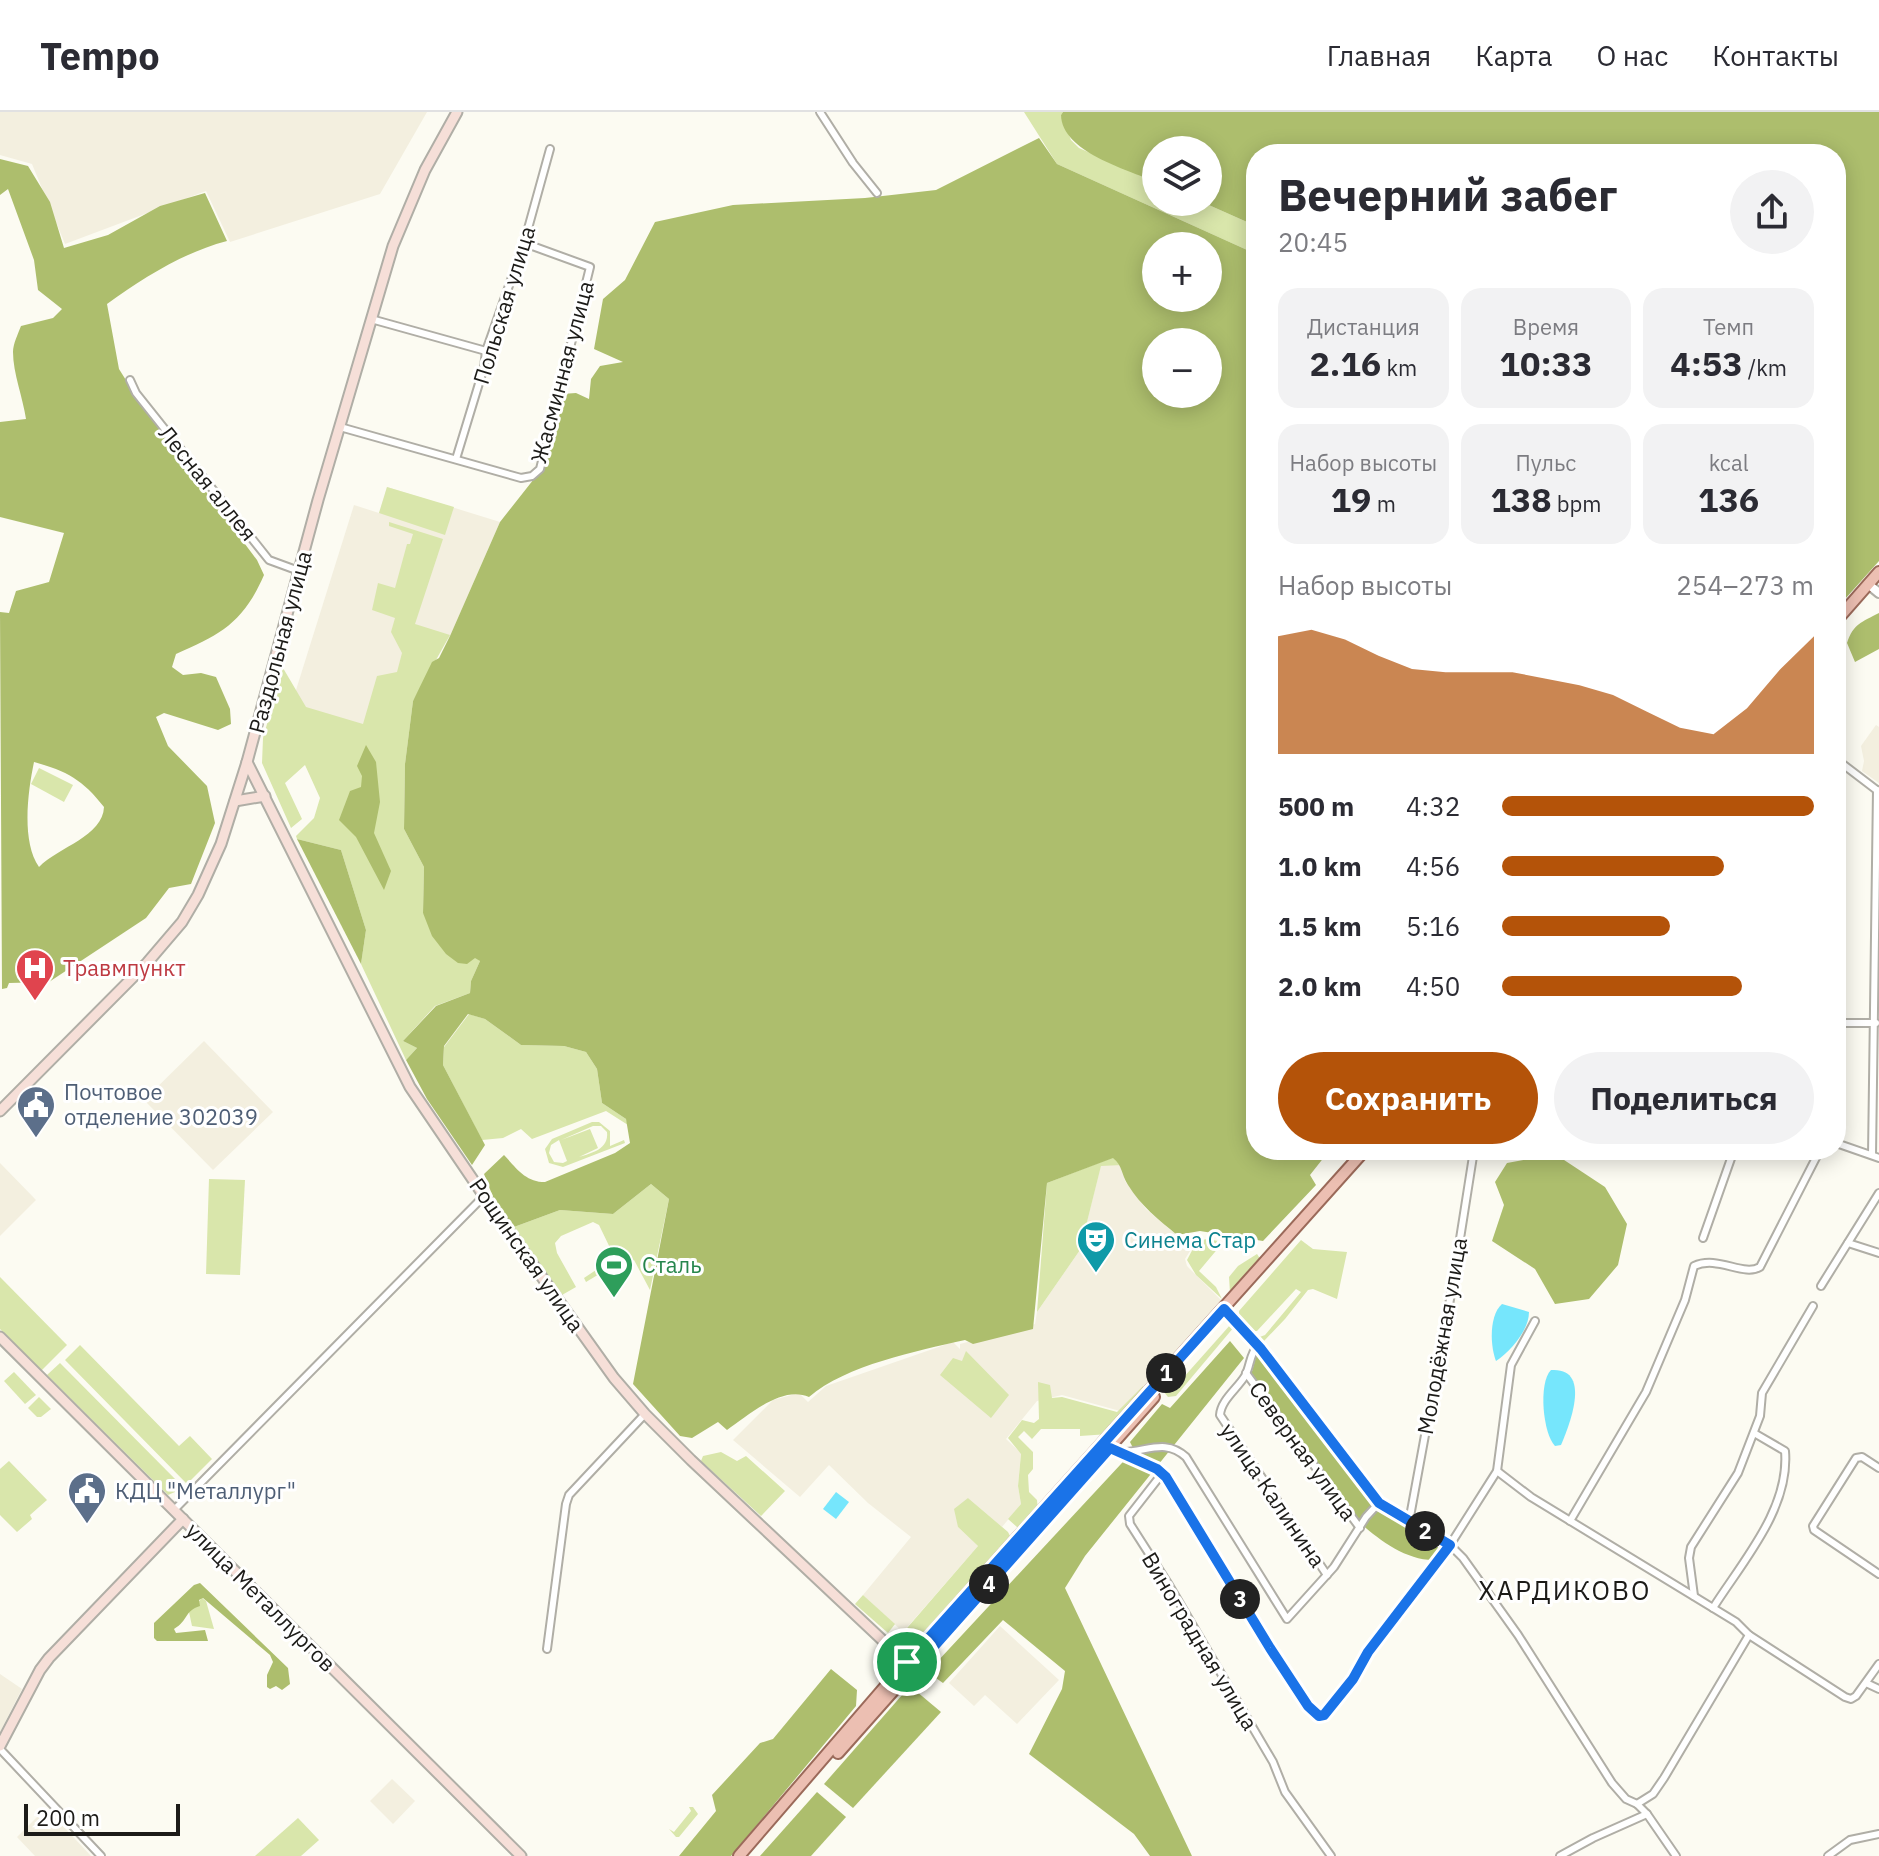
<!DOCTYPE html>
<html lang="ru">
<meta charset="utf-8">
<style>
:root{--surface:#fff;--page:#f2f2f3;--text:#2b2b33;--muted:#7c7c81;--line:#e1e1e2;--accent:#b45309}
body{margin:0;font-family:"IBM Plex Sans",sans-serif;background:var(--page);color:var(--text);height:100vh;display:flex;flex-direction:column;font-size:30px;white-space:nowrap}
*{box-sizing:border-box;margin:0}
p{font-size:26px;color:var(--muted)}
.icon{flex:none;width:44px;height:44px;fill:none;stroke:currentColor;stroke-width:2;stroke-linecap:round;stroke-linejoin:round}
.map{position:relative;flex:1;overflow:hidden}
.details{position:absolute;left:1246px;top:32px;width:600px;height:1016px;display:flex;flex-direction:column;background:var(--surface);border-radius:32px;box-shadow:0 4px 20px #0003}
.details>*{flex:none}
.fabs{position:absolute;left:1142px;top:24px;display:grid;gap:16px}
.fabs a{display:grid;place-items:center;width:80px;height:80px;border-radius:50%;background:var(--surface);box-shadow:0 4px 20px #0003;font-size:40px}
.scale{position:absolute;left:24px;bottom:20px;width:156px;box-sizing:border-box;padding-left:8px;border:4px solid #1c1b18;border-top:0;font-size:22px;line-height:28px;white-space:nowrap;color:#1c1b18;-webkit-text-stroke:6px #fff;paint-order:stroke}
.pin{position:absolute;display:grid;place-items:center;width:68px;height:68px;color:#fff;margin:-34px;border:4px solid #fff;border-radius:50%;box-shadow:0 2px 8px #0007}
.km{position:absolute;width:40px;height:40px;margin:-20px;border-radius:50%;background:#222;color:#fff;font-size:22px;line-height:40px;text-align:center}
.round{display:grid;place-items:center;flex:none;width:84px;height:84px;border-radius:42px;background:var(--page)}
.overview{display:flex;align-items:center;justify-content:space-between;height:136px;padding:0 32px}
h1{font-size:44px;font-weight:700;line-height:60px}
.figures{display:grid;grid-template-columns:repeat(3,1fr);gap:12px;height:136px;padding:8px 32px}
.figures div{display:grid;align-content:center;border-radius:20px;background:var(--page);text-align:center}
.figures b{font-size:34px;font-weight:700}
.figures small{font-size:22px;font-weight:400}
.figures p{font-size:22px}
.chart{height:224px;padding:16px 32px}
.chart p{display:flex;justify-content:space-between}
.chart svg{width:100%;height:144px;margin-top:8px;fill:var(--accent);opacity:.7}
.action{display:flex;gap:16px;margin-top:auto;padding:16px 32px}
.action a{flex:1;height:92px;border-radius:48px;background:var(--accent);color:#fff;font-size:32px;font-weight:700;line-height:92px;text-align:center}
.action a+a{background:var(--page);color:var(--text)}
ul{padding:0 32px;list-style:none;font-size:26px}
li{display:grid;grid-template-columns:128px 96px 1fr;align-items:center;height:60px}
li i{height:20px;border-radius:10px;background:var(--accent)}
header{display:flex;align-items:center;gap:48px;box-sizing:border-box;height:112px;padding:0 40px;background:var(--surface);border-bottom:2px solid var(--line)}
header strong{font-size:38px}
nav{display:flex;gap:44px;margin-inline-start:auto;font-size:28px}
.map>svg:first-child{display:block}
.built{fill:#f3efdf}
.green{fill:#d9e6ab;fill-rule:evenodd}
.forest{fill:#adbe6d;fill-rule:evenodd}
.water{fill:#76e6fc}
.lines{fill:none;stroke-linecap:round;stroke-linejoin:round}
.minor-casing{stroke:#b0aea6;stroke-width:10}
.tertiary-casing{stroke:#b0aea6;stroke-width:12}
.secondary-casing{stroke:#b0aea6;stroke-width:13}
.primary-casing{stroke:#9b6a5a;stroke-width:14}
.minor{stroke:#fff;stroke-width:6}
.tertiary{stroke:#fff;stroke-width:8}
.secondary{stroke:#f6dfd8;stroke-width:9}
.primary{stroke:#ecbfb2;stroke-width:10}
.route-casing{stroke:#fff;stroke-width:16}
.route{stroke:#1a73e8;stroke-width:10}
.labels{text-anchor:middle;stroke-width:6;stroke-linejoin:round;paint-order:stroke}
.street-label{font-size:22px;fill:#1c1b18;stroke:#fff}
.health-label{font-size:22px;fill:#be3a42;stroke:#fff;text-anchor:start}
.service-label{font-size:22px;fill:#4e5e75;stroke:#fff;text-anchor:start}
.culture-label{font-size:22px;fill:#0d838f;stroke:#fff;text-anchor:start}
.leisure-label{font-size:22px;fill:#27864d;stroke:#fff;text-anchor:start}
.quarter-label{font-size:26px;letter-spacing:2px;fill:#1c1b18;stroke:#fff}
</style>
<header>
<strong>Tempo</strong>
<nav><a>Главная</a><a>Карта</a><a>О нас</a><a>Контакты</a></nav>
</header>
<div class="map">
<svg width="1879" height="1744" viewBox="0 0 1879 1744">
<rect width="100%" height="100%" fill="#fcfbf2"/>
<g class="built">
<polygon points="0,0 427,0 380,82 230,130 206,79 65,132 32,52 0,43"/>
<polygon points="387,375 500,410 450,524 364,617 291,594 354,393 379,401"/>
<polygon points="1876,613 1879,615 1879,671 1862,659 1864,649 1861,634"/>
<polygon points="204,929 273,1000 213,1058 144,988"/>
<polygon points="0,1051 36,1088 0,1124"/>
<polygon points="1101,1053 1122,1053 1125,1069 1146,1097 1192,1136 1185,1147 1187,1154 1224,1191 1120,1299 1062,1283 1037,1289 1006,1327 1021,1341 1018,1374 1021,1392 1002,1415 968,1386 958,1415 978,1434 903,1520 863,1483 911,1425 868,1391 829,1353 800,1385 733,1328 773,1288 799,1281 808,1290 826,1274 953,1230 960,1237 960,1232 1035,1212 1037,1200 1080,1138"/>
<polygon points="1000,1514 1059,1568 1017,1612 985,1583 974,1594 949,1571"/>
<polygon points="0,1562 22,1577 0,1620"/>
<polygon points="392,1667 415,1689 393,1712 370,1689"/>
<polygon points="46,1696 91,1744 35,1744 17,1725"/>
</g>
<g class="green">
<polygon points="1024,0 1063,0 1061,3 1071,28 1079,36 1156,70 1156,90 1202,90 1256,114 1256,142 1057,52"/>
<polygon points="387,375 454,395 445,423 379,401"/>
<polygon points="389,410 443,427 415,512 450,523 413,589 405,652 404,717 424,755 423,801 480,849 471,869 470,881 435,894 403,929 417,936 406,948 361,852 366,818 341,738 297,727 296,724 314,706 320,686 305,653 285,671 302,707 291,716 262,651 263,626 283,556 306,595 363,612 377,564 397,560 402,541 391,520 395,506 372,498 378,471 395,476 407,432 410,432 413,422 389,414"/>
<polygon points="39,656 73,673 64,690 31,672"/>
<polygon points="469,902 485,907 521,933 564,934 586,940 597,957 602,991 626,1007 628,1013 606,999 532,1027 521,1017 503,1026 482,1028 443,953 444,935"/>
<path d="M599,1010l11,9v15l14,-6 1,3 -62,24 -14,-4 -4,-14 7,-10 40,-17zM593,1014h8l6,6c2,17 -15,21 -28,25l19,-9 -8,-19 -29,11zM559,1028l8,21 -4,2 -9,-1 -5,-9 2,-8z"/>
<polygon points="1114,1045 1122,1053 1101,1054 1080,1138 1037,1200 1047,1071"/>
<polygon points="209,1067 245,1068 240,1163 206,1162"/>
<polygon points="651,1072 669,1087 650,1178 634,1148 614,1160 611,1155 586,1170 584,1166 608,1150 613,1142 599,1113 593,1110 561,1124 555,1131 557,1141 576,1175 562,1183 514,1115 560,1098 613,1102"/>
<polygon points="1207,1127 1218,1129 1220,1134 1199,1159 1216,1175 1222,1187 1196,1163 1187,1148 1197,1129"/>
<polygon points="1301,1128 1313,1137 1347,1140 1337,1187 1313,1177 1308,1178 1285,1207 1264,1229 1259,1229 1257,1226 1265,1223 1301,1180 1296,1177 1257,1219 1252,1219 1239,1206 1239,1199"/>
<polygon points="1257,1142 1261,1148 1230,1181 1229,1165 1238,1154"/>
<polygon points="0,1165 67,1233 41,1259 0,1217"/>
<polygon points="1231,1212 1234,1215 1176,1284 1168,1285 1164,1280 1171,1272 1175,1275"/>
<polygon points="80,1233 179,1334 190,1324 212,1347 187,1372 65,1248"/>
<polygon points="966,1239 1009,1283 991,1306 940,1263 953,1246 962,1249"/>
<polygon points="60,1251 184,1376 168,1383 47,1263"/>
<polygon points="14,1260 36,1283 25,1292 4,1269"/>
<path d="M1038,1270l12,3 2,13 10,-1 55,15 26,-26 1,6c-20,16 -21,23 -35,42l-29,2v-7h-39l-9,10 -8,-8 -6,6 15,15v17l-5,6 1,17 8,8 1,11 -15,16h-6l-9,-8 13,-15 -3,-18 3,-32 -13,-16 14,-18 12,3 5,-4z"/>
<polygon points="39,1285 51,1297 41,1305 37,1305 28,1296"/>
<polygon points="721,1340 737,1349 746,1344 785,1379 761,1404 701,1349 703,1344"/>
<polygon points="9,1349 47,1388 30,1403 32,1407 17,1420 0,1403 0,1357"/>
<polygon points="968,1386 1008,1420 1012,1428 913,1534 901,1523 978,1434 958,1415 954,1397"/>
<polygon points="863,1483 895,1512 888,1521 855,1492"/>
<polygon points="202,1486 206,1489 214,1517 192,1514 189,1500"/>
<polygon points="689,1695 693,1695 698,1702 679,1725 676,1725 669,1717 674,1720 691,1699"/>
<polygon points="298,1706 319,1728 301,1744 255,1744"/>
</g>
<g class="forest">
<path d="M1063,0h816v449l-43,48v-455h-580v72l-54,-24h6v-52h-52v32c-30,-13 -94,-30 -95,-67z"/>
<path d="M1039,26l18,26 199,90v896h92l-8,9 -15,-3 -15,19 6,10 -53,56 -63,-10 -23,4c-19,-16 -36,-29 -49,-50 -7,-11 -5,-19 -15,-27l-66,25 -14,146 -60,15 -8,-4c-48,11 -119,25 -156,57 -27,-12 -60,18 -82,33l-9,-8 -26,16 -12,-2 -47,-52 36,-185 -18,-15 -38,30 -53,-4 -46,17 -19,-25 -11,-28 20,-19c13,14 22,27 41,27l70,-29 15,-10 -4,-24 -24,-16 -5,-34 -11,-17 -22,-6 -43,-1 -36,-26 -17,-5 -24,32 -1,19 42,80 -13,20 -45,-66 -21,-39 11,-12 -14,-7 33,-35 34,-13 1,-12 9,-20 -5,-3 -8,6 -9,-1 -12,-9 -14,-18 -9,-23 1,-46 -20,-38 1,-65 8,-63 19,-39 7,-4 11,-22 50,-114 41,-52 21,-76 14,-1 13,6 2,-20 9,-13 23,-4 -29,-13 9,-50 22,-19 30,-58 78,-17 132,-7 71,-8zM1156,134h52v52h-52zM1156,230h52v52h-52z"/>
<path d="M0,47l28,7 22,36 14,46 44,-13 52,-29 45,-13 22,48c-45,12 -82,36 -120,63l12,65 25,40 113,151 7,15c-21,48 -43,59 -88,79l-4,13 11,8 18,-2 15,4 14,32 1,15 -13,6 -54,-17 -8,4 12,29 39,40 8,37 -24,61 -22,4 -23,30 -97,64 -40,1 -2,5 -5,1 -2,-377 9,1 7,-22 33,-9 15,-49 -64,-16v-95l26,-3c-3,-21 -13,-46 -13,-67 0,-8 5,-18 8,-26l32,-8 9,-9 -24,-19 -4,-30 -26,-71 -8,6zM34,650c33,9 49,18 70,45 -1,29 -45,40 -65,60 -18,-26 -11,-76 -5,-105z"/>
<path d="M1879,501v36l-24,13 -8,-19c6,-19 15,-21 32,-30z"/>
<polygon points="366,633 376,650 380,690 374,721 391,759 384,778 356,725 339,708 350,679 361,675 362,664 357,654"/>
<polygon points="297,727 341,738 366,818 361,852"/>
<polygon points="1555,1042 1605,1075 1627,1112 1618,1153 1589,1187 1555,1192 1535,1157 1492,1129 1504,1093 1495,1070 1507,1051"/>
<polygon points="1230,1229 1244,1246 1085,1444 1065,1476 1192,1744 1150,1744 1134,1722 1029,1642 1062,1577 1065,1559 1003,1508 943,1571 930,1562 936,1551 1134,1338 1130,1330 1162,1292 1170,1296"/>
<path d="M1257,1241h3l115,155 67,40 -7,12c-28,1 -56,-20 -76,-38l-108,-147z"/>
<path d="M200,1471l88,85 2,16 -8,6 -6,-4 -6,3 -3,-2v-12l6,-13 -3,-7 -67,-57 -4,2 1,6c-16,5 -11,14 -26,23l2,4 29,-3 3,11h-51l-3,-3v-15l40,-38z"/>
<polygon points="831,1557 857,1578 856,1594 731,1744 679,1744 716,1699 712,1683 760,1631 773,1627"/>
<polygon points="910,1574 941,1600 853,1696 824,1672"/>
<polygon points="817,1680 846,1705 811,1744 760,1744"/>
</g>
<g class="water">
<path d="M1502,1192l27,8c0,18 -18,39 -33,49 -6,-15 -7,-46 6,-57z"/>
<path d="M1551,1258c42,-3 18,56 10,75l-6,1c-12,-12 -17,-63 -4,-76z"/>
<polygon points="836,1380 849,1390 836,1407 823,1397"/>
</g>
<g class="lines">
<defs>
<g id="minor">
<polyline points="820,0 853,51 877,81"/>
<polyline points="371,207 486,239"/>
<polyline points="130,268 136,281 269,448 299,459"/>
<polyline points="340,315 521,366 532,364 540,357 590,155 524,131"/>
<polyline points="456,347 484,255 486,239 524,131 550,37"/>
<polyline points="1836,647 1878,679"/>
<polyline points="1836,911 1876,911"/>
<polyline points="1836,1031 1879,1046"/>
<polyline points="1872,1043 1877,678"/>
<polyline points="1703,1126 1734,1038"/>
<polyline points="1848,1131 1879,1141"/>
<polyline points="1821,1174 1879,1081"/>
<polyline points="1224,1197 1251,1224 1379,1391 1450,1433 1463,1446 1518,1523 1612,1671 1626,1687 1637,1692 1647,1702 1676,1744"/>
<path d="M1258,1233c-9,10 -7,20 -13,31 -8,13 -24,24 -25,39l107,160"/>
<polyline points="1246,1261 1360,1416"/>
<polyline points="1110,1336 1157,1357 1166,1365 1270,1536 1312,1599 1317,1604 1323,1604 1353,1567 1362,1548 1401,1495 1418,1477 1450,1433 1497,1359 1511,1253 1535,1209"/>
<path d="M1122,1340c25,0 43,-14 64,5l101,162 47,-52 32,-50 13,-14"/>
<polyline points="1879,1356 1862,1345 1856,1346 1813,1414 1814,1418 1879,1462"/>
<polyline points="1497,1359 1531,1385 1736,1510 1749,1523 1845,1585 1851,1587 1856,1584 1879,1552"/>
<polyline points="1161,1363 1129,1404 1130,1412 1169,1473 1273,1650 1285,1680 1331,1744"/>
<polyline points="174,1398 484,1084"/>
<path d="M1570,1409l76,-129 39,-92 9,-34c24,-11 49,11 66,1l60,-117"/>
<polyline points="1409,1410 1453,1171 1474,1038"/>
<polyline points="1694,1484 1689,1446 1691,1435 1738,1361 1760,1304 1762,1281 1813,1194"/>
<path d="M1713,1496c29,-46 77,-99 72,-157l-31,-18"/>
<polyline points="547,1537 566,1392 569,1383 645,1302"/>
<polyline points="1866,1571 1879,1577"/>
<polyline points="0,1637 101,1744"/>
<polyline points="1637,1692 1653,1682 1664,1666 1749,1523"/>
<polyline points="1560,1744 1593,1726 1647,1702"/>
<polyline points="1828,1744 1850,1728 1879,1722"/>
</g>
<polyline id="tertiary" points="1868,472 1879,481"/>
<g id="secondary">
<polyline points="247,650 410,975 484,1084 614,1266 645,1302 691,1348 911,1555"/>
<polyline points="235,689 265,684"/>
<polyline points="0,999 147,851 182,810 198,783 221,732 247,650 318,388 393,134 425,58 457,0"/>
<polyline points="0,1225 521,1744"/>
<polyline points="0,1634 40,1558 49,1546 183,1407"/>
</g>
<g id="primary">
<polyline points="1836,509 1879,460"/>
<polyline points="838,1641 1154,1285"/>
<polyline points="739,1744 915,1540 1365,1038"/>
</g>
</defs>
<use href="#minor" class="minor-casing"/>
<use href="#tertiary" class="tertiary-casing"/>
<use href="#secondary" class="secondary-casing"/>
<use href="#primary" class="primary-casing"/>
<use href="#minor" class="minor"/>
<use href="#tertiary" class="tertiary"/>
<use href="#secondary" class="secondary"/>
<use href="#primary" class="primary"/>
</g>
<g class="lines">
<defs>
<polygon id="route" points="1224,1197 1261,1237 1379,1391 1450,1433 1368,1540 1353,1567 1324,1603 1319,1604 1308,1594 1270,1536 1166,1365 1157,1357 1110,1336 914,1557 907,1550"/>
</defs>
<use href="#route" class="route-casing"/>
<use href="#route" class="route"/>
</g>
<defs>
<symbol id="hospital-pin" viewBox="-11 -11 22 30"><path d="M0 17L-7.5 6A9.5 9.5 0 1 1 7.5 6Z" fill="#e0444e" stroke="#fff"/><path d="M-5-5h3v3.5h4V-5h3V5h-3V1.5h-4V5h-3Z" fill="#fff"/></symbol>
<symbol id="civic-pin" viewBox="-11 -11 22 30"><path d="M0 17L-7.5 6A9.5 9.5 0 1 1 7.5 6Z" fill="#5c6f8a" stroke="#fff"/><path d="M-.6-6.5H3V-4.5H.6V-3L4-1V1h2V6H-6V1h2V-1L-.6-3ZM-1.2 2.5V6h2.4V2.5Z" fill="#fff"/></symbol>
<symbol id="theatre-pin" viewBox="-11 -11 22 30"><path d="M0 17L-7.5 6A9.5 9.5 0 1 1 7.5 6Z" fill="#0f9aa8" stroke="#fff"/><path d="M-5-5.5Q0-4 5-5.5V0Q5 5 0 6Q-5 5-5 0ZM-3.3-2.5H-1v1.5H-3.3ZM1-2.5H3.3v1.5H1ZM-2.8 1Q0 5.5 2.8 1Z" fill="#fff"/></symbol>
<symbol id="stadium-pin" viewBox="-11 -11 22 30"><path d="M0 17L-7.5 6A9.5 9.5 0 1 1 7.5 6Z" fill="#2e9e5b" stroke="#fff"/><path d="M0-5a6.5 5 0 1 0 0 10a6.5 5 0 1 0 0-10ZM-3.5-1.8h7v3.6h-7Z" fill="#fff"/></symbol>
</defs>
<g fill-rule="evenodd">
<use href="#hospital-pin" x="13" y="834" width="44" height="60"/>
<use href="#civic-pin" x="14" y="971" width="44" height="60"/>
<use href="#theatre-pin" x="1074" y="1106" width="44" height="60"/>
<use href="#stadium-pin" x="592" y="1131" width="44" height="60"/>
<use href="#civic-pin" x="65" y="1357" width="44" height="60"/>
</g>
<g class="labels">
<g class="street-label">
<text transform="translate(504 193) rotate(-73)" y="8">Польская улица</text>
<text transform="translate(562 260) rotate(-75)" y="8">Жасминная улица</text>
<text transform="translate(208 371) rotate(51)" y="8">Лесная аллея</text>
<text transform="translate(280 530) rotate(-75)" y="8">Раздольная улица</text>
<text transform="translate(527 1143) rotate(55)" y="8">Рощинская улица</text>
<text transform="translate(1442 1224) rotate(-80)" y="8">Молодёжная улица</text>
<text transform="translate(1303 1339) rotate(54)" y="8">Северная улица</text>
<text transform="translate(1273 1383) rotate(56)" y="8">улица Калинина</text>
<text transform="translate(261 1485) rotate(45)" y="8">улица Металлургов</text>
<text transform="translate(1200 1529) rotate(59)" y="8">Виноградная улица</text>
</g>
<g class="health-label">
<text x="63" y="864">Травмпункт</text>
</g>
<g class="service-label">
<text x="64" y="988">Почтовое<tspan x="64" dy="25">отделение 302039</tspan></text>
<text x="115" y="1387">КДЦ "Металлург"</text>
</g>
<g class="culture-label">
<text x="1124" y="1136">Синема Стар</text>
</g>
<g class="leisure-label">
<text x="642" y="1161">Сталь</text>
</g>
<g class="quarter-label">
<text x="1565" y="1488">ХАРДИКОВО</text>
</g>
</g>
</svg>
<div class="fabs">
<a><svg class="icon" aria-label="layers" viewBox="0 0 24 24"><path d="M12 4l9 5-9 5-9-5zM3 14l9 5 9-5"/></svg></a>
<a>+</a>
<a>−</a>
</div>
<div class="scale">200 m</div>
<div class="pin" style="left:907px;top:1550px;background:#1e9e55"><svg class="icon" aria-label="arrive" viewBox="0 0 24 24"><path d="M6 21V4h12l-3 4 3 4H6"/></svg></div>
<b class="km" style="left:1166px;top:1261px">1</b>
<b class="km" style="left:1425px;top:1419px">2</b>
<b class="km" style="left:1240px;top:1487px">3</b>
<b class="km" style="left:989px;top:1472px">4</b>
<section class="details">
<div class="overview"><div><h1>Вечерний забег</h1><p>20:45</p></div><a class="round"><svg class="icon" aria-label="share" viewBox="0 0 24 24"><path d="M12 15V3M7 8l5-5 5 5M5 13v7h14v-7"/></svg></a></div>
<div class="figures">
<div><p>Дистанция</p><b>2.16<small> km</small></b></div>
<div><p>Время</p><b>10:33</b></div>
<div><p>Темп</p><b>4:53<small> /km</small></b></div>
</div>
<div class="figures">
<div><p>Набор высоты</p><b>19<small> m</small></b></div>
<div><p>Пульс</p><b>138<small> bpm</small></b></div>
<div><p>kcal</p><b>136</b></div>
</div>
<div class="chart"><p><span>Набор высоты</span>254–273 m</p>
<svg viewBox="0 0 160 44" preserveAspectRatio="none"><path d="M0 44V8L10 6L20 9L30 14L40 18L50 19L60 19L70 19L80 21L90 23L100 26L110 31L120 36L130 38L140 30L150 18L160 8V44z"/></svg>
</div>
<ul>
<li><b>500 m</b>4:32<i style="width:100%"></i></li>
<li><b>1.0 km</b>4:56<i style="width:71%"></i></li>
<li><b>1.5 km</b>5:16<i style="width:54%"></i></li>
<li><b>2.0 km</b>4:50<i style="width:77%"></i></li>
</ul>
<div class="action"><a>Сохранить</a><a>Поделиться</a></div>
</section>
</div>
